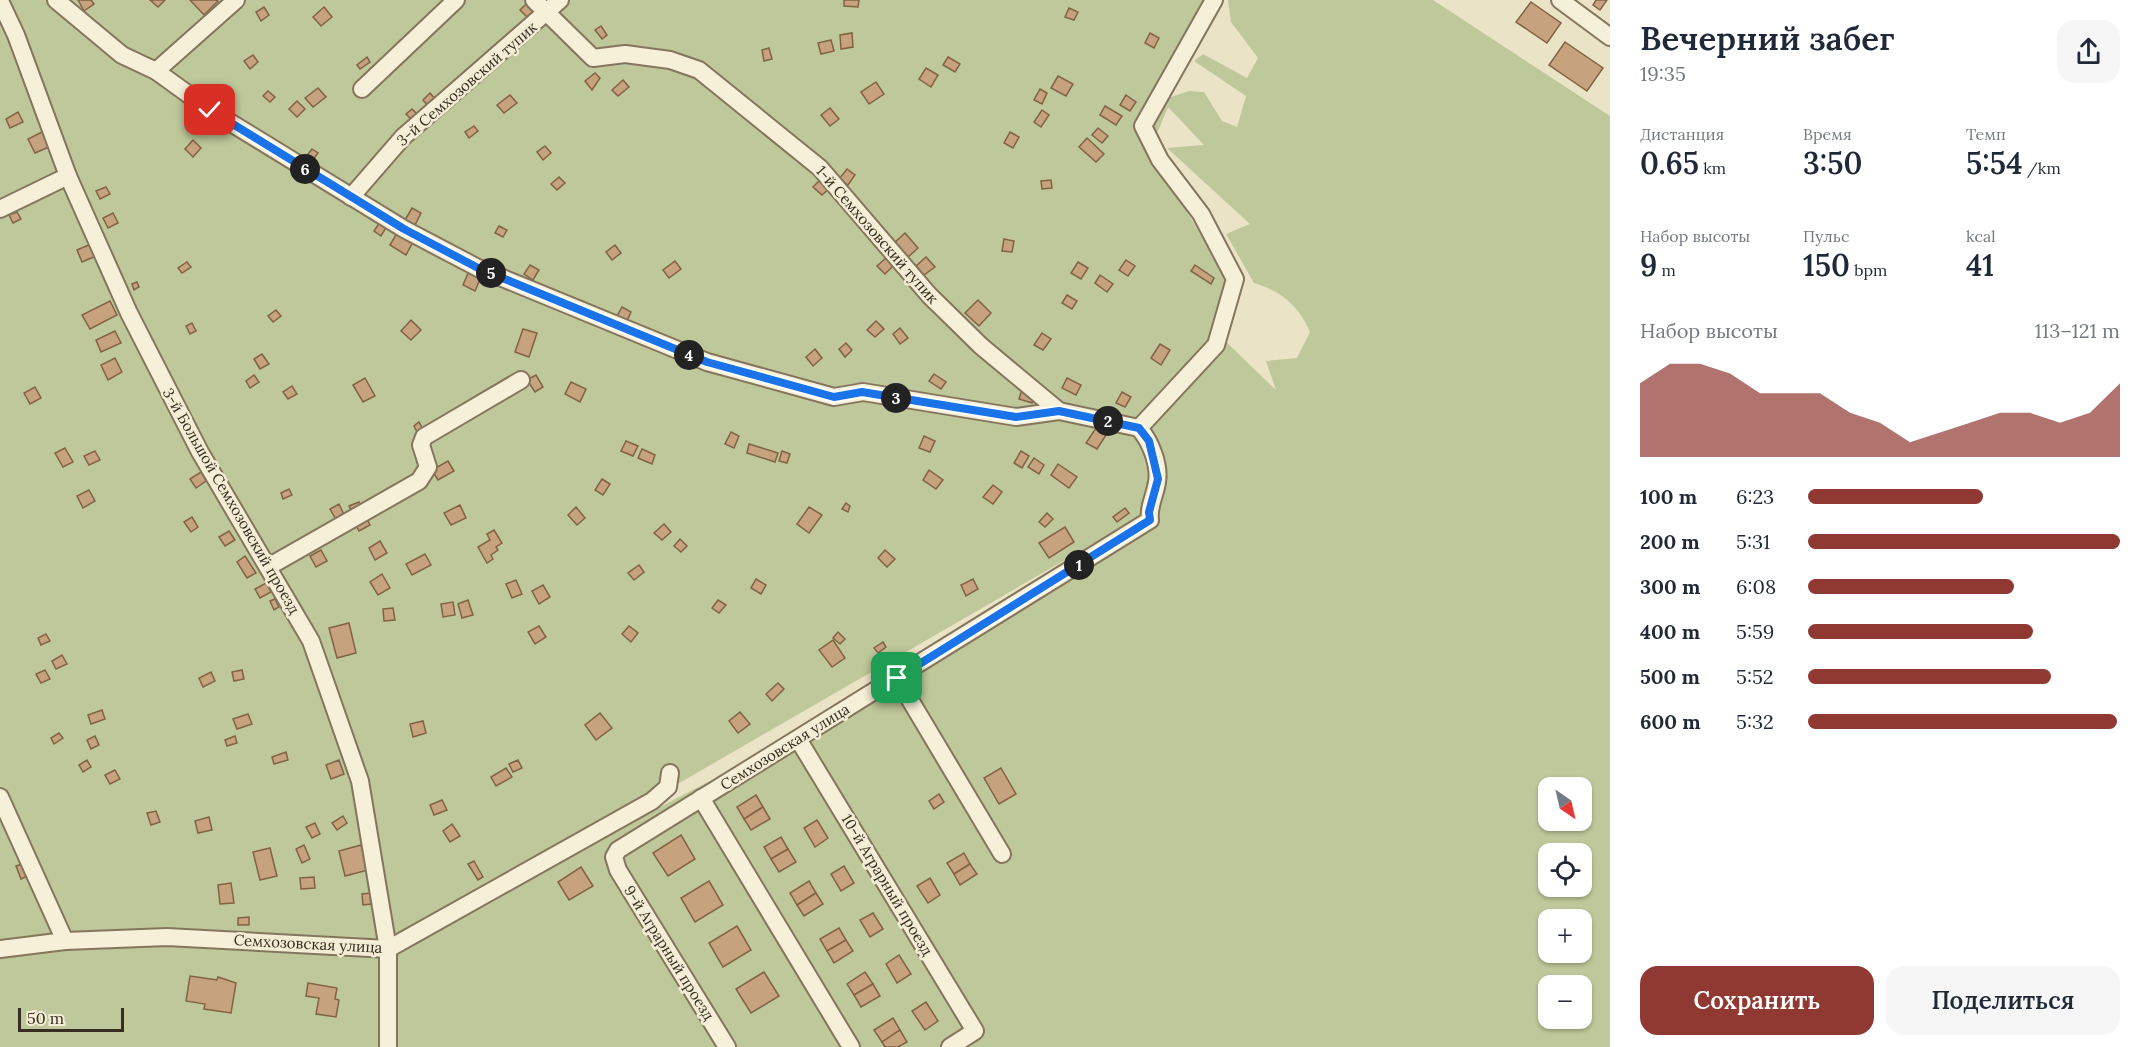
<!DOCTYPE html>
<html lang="ru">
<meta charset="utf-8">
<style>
:root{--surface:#fff;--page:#f6f6f7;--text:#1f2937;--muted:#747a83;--accent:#8f3932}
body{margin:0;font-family:Lora,serif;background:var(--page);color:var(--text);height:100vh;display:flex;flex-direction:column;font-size:22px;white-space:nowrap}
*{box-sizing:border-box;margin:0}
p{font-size:20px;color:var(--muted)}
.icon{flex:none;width:33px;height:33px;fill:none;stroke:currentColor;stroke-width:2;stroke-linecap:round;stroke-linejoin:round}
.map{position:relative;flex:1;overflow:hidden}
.drawer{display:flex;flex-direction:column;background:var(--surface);width:540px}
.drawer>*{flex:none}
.needle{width:39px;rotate:146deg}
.tools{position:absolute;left:1538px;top:777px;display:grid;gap:12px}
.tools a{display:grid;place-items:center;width:54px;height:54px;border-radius:12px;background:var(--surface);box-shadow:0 2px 4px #0004;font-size:30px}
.scale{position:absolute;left:18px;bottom:15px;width:106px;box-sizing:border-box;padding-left:6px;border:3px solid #362c20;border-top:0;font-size:16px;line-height:21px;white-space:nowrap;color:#362c20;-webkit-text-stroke:4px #f3edd5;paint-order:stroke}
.pin{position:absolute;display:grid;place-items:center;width:51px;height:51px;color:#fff;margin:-26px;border-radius:12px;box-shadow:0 3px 9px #0006}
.km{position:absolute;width:30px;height:30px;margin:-15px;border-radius:50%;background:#222;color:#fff;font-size:16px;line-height:30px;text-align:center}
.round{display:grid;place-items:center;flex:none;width:63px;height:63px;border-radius:18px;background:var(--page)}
.summary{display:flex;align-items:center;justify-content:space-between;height:102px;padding:0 30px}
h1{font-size:33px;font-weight:600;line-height:45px}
.metrics{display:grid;grid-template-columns:repeat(3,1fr);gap:9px;height:102px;padding:6px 30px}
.metrics div{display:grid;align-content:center}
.metrics b{font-size:30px;font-weight:600}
.metrics small{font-size:16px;font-weight:400}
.metrics p{font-size:16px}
.chart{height:168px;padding:12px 30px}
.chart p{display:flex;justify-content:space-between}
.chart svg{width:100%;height:108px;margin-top:6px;fill:var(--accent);opacity:.7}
.cta{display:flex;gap:12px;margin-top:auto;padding:12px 30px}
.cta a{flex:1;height:69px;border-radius:18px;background:var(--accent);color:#fff;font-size:24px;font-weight:600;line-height:69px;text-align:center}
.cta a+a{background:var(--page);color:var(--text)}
ul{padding:0 30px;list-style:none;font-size:20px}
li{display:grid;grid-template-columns:96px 72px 1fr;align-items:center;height:45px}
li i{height:15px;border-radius:8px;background:var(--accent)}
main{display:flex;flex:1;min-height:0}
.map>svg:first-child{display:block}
.green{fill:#bfc89a;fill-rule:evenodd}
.building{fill:#c6a27f;stroke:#826245;stroke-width:1.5}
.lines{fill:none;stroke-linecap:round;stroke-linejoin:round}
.minor-casing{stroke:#85755d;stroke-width:20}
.minor{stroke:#f6f0d8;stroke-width:16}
.route-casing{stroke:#fff;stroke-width:12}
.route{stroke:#1a73e8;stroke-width:8}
.labels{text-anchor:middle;stroke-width:5;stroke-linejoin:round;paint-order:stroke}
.street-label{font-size:15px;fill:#362c20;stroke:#f3edd5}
</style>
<main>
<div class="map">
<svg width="1610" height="1047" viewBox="0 0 1610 1047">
<rect width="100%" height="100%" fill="#ebe3c6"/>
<path class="green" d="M0,0h1210l-39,97 18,-6 15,1 18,29 15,6 9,-31 -52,-35 9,-7 44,24 11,-20 -27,-36 -3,-22h205l177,116v931h-1610zM1168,107l36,38 -37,3 83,76 -24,10 28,49c27,8 45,23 56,49l-13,26 -31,3 10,29 -52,-50 15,-41 -89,-149zM1148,512l-350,227 -98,47 -287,151zM1548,788h33v32h-33zM1548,854h33v32h-33zM1548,920h33v32h-33zM1548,986h33v32h-33z"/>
<g class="building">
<polygon points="78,0 91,0 94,4 84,11"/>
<polygon points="150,0 165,0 158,7"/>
<polygon points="190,0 216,0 218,1 204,15"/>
<polygon points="844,0 859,0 858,7 844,6"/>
<polygon points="1596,0 1607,0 1600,10 1593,5"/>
<polygon points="1531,2 1561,23 1547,43 1516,22"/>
<polygon points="526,4 535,14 529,19 520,10"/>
<polygon points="264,7 269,15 261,21 256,12"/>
<polygon points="324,7 332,17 321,26 313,17"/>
<polygon points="1069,8 1078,12 1074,20 1065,17"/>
<polygon points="601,26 607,35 602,39 595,30"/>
<polygon points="852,33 853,47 841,49 840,35"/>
<polygon points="1150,33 1159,38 1154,48 1145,43"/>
<polygon points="831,40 834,51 821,54 818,43"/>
<polygon points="1565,42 1603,68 1587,91 1549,65"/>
<polygon points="769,48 772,59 764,61 762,50"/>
<polygon points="253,55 258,62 250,69 244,61"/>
<polygon points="367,57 370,62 360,69 357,65"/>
<polygon points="948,57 960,64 955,72 943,65"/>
<polygon points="926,68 938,75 931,87 919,79"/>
<polygon points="595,73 600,78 592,90 585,81"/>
<polygon points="1058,76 1073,84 1066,96 1051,88"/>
<polygon points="623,80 629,87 618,96 612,90"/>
<polygon points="876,82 884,94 869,104 861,92"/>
<polygon points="318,88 326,97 313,107 305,98"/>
<polygon points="1040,89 1047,93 1042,104 1034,100"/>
<polygon points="268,91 275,97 270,102 263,96"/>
<polygon points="430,93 436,100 429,107 423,100"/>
<polygon points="510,95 517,103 504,113 497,105"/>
<polygon points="1126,95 1136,102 1130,111 1120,105"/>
<polygon points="297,101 305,109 297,117 289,109"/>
<polygon points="1105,106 1122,116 1116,125 1100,115"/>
<polygon points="830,108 839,119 830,126 821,115"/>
<polygon points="412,109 419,116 413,121 406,114"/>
<polygon points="1042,110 1049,115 1041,127 1034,122"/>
<polygon points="18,112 23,122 10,128 6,119"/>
<polygon points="474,126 478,131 469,138 465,132"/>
<polygon points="1098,128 1108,136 1102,143 1092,135"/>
<polygon points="44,131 51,146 35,153 28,139"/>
<polygon points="1010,132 1019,137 1013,148 1004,143"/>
<polygon points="1087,138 1104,154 1096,162 1079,147"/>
<polygon points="193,140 201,148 193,157 185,149"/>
<polygon points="545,146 551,153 543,160 537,152"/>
<polygon points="312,149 318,153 311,163 305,158"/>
<polygon points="847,169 855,175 848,185 839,179"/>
<polygon points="559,177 565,183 557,190 551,184"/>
<polygon points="821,179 830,188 822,195 813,187"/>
<polygon points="1051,180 1052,188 1042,189 1041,181"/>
<polygon points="106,187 110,194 100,199 96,191"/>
<polygon points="412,208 421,213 415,225 405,220"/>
<polygon points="17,212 21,219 13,223 9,215"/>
<polygon points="113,213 118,223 108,228 103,218"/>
<polygon points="380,222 387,226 381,236 374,231"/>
<polygon points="499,226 507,230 503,237 495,233"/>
<polygon points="397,233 413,242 406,255 390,245"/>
<polygon points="905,233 918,248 907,258 894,243"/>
<polygon points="1004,239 1014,241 1012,252 1002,251"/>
<polygon points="91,244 96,256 82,262 77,250"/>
<polygon points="615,245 621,253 612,260 606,252"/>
<polygon points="887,257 894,265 885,274 877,266"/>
<polygon points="926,257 935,267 924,275 916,266"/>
<polygon points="1126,260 1135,266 1128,276 1119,270"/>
<polygon points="675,261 681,269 669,278 663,270"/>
<polygon points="187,262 191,267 182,273 178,268"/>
<polygon points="1078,262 1088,268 1081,279 1071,273"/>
<polygon points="530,265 539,270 533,280 524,274"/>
<polygon points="1195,265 1214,278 1211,284 1191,271"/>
<polygon points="469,271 481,277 475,291 463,285"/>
<polygon points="1100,275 1113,284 1107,292 1095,283"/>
<polygon points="137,282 139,287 134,290 132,284"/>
<polygon points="1067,295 1077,301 1072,309 1062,303"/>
<polygon points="978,300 991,313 979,326 965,313"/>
<polygon points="110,301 117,315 90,329 82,315"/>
<polygon points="622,307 631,312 627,321 617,316"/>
<polygon points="276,310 281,316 273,322 268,316"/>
<polygon points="411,320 421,330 411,340 401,331"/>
<polygon points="876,321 884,329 875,337 867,330"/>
<polygon points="192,323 196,331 190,334 186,326"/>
<polygon points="900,328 908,338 900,344 893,334"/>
<polygon points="523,329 537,333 529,357 515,352"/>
<polygon points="115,331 121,343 101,352 96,340"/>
<polygon points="1042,333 1051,339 1043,350 1034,345"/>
<polygon points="846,343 852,350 845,357 839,349"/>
<polygon points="1160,344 1170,350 1161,365 1151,358"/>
<polygon points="815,349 822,358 813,366 806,357"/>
<polygon points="262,354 269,364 260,369 254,359"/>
<polygon points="115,358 122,372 108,380 101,365"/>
<polygon points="934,374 946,382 941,389 929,381"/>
<polygon points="254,375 259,382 250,388 246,381"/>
<polygon points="536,375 543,387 535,392 527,380"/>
<polygon points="365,378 375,396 363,402 353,385"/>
<polygon points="1067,378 1081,385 1076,395 1062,388"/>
<polygon points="571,382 586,389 580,402 565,394"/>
<polygon points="292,386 297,394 288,399 283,392"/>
<polygon points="35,387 41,398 30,404 24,393"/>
<polygon points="1022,389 1034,393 1032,403 1019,399"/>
<polygon points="1122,392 1131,397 1125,407 1116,403"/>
<polygon points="419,422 424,431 418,434 414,426"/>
<polygon points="1098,425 1108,432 1097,449 1086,443"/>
<polygon points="731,432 739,436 734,448 725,444"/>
<polygon points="924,436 935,441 930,452 919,448"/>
<polygon points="626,441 638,446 633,456 621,451"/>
<polygon points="749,444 778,453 775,462 747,453"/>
<polygon points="65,448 73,462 63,467 55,453"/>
<polygon points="642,449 655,455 652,464 638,458"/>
<polygon points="95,451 100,460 89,465 84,456"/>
<polygon points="782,451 790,454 787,463 779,461"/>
<polygon points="1021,451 1029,456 1022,468 1014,463"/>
<polygon points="1034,458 1044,465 1039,474 1028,467"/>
<polygon points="448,461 454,471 438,480 432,470"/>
<polygon points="1058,464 1077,477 1069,488 1051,475"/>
<polygon points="929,470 943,480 936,489 923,480"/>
<polygon points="201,472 206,481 196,488 190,479"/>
<polygon points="602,479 610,484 603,495 595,490"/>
<polygon points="993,485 1002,492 993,504 983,497"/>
<polygon points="289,489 292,495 283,499 281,493"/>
<polygon points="89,490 95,501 83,508 77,496"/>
<polygon points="359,502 363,510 353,514 349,506"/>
<polygon points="846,503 850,506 848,512 842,509"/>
<polygon points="339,504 346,519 338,523 330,509"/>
<polygon points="460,505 466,518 451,525 444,513"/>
<polygon points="576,507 585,518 577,525 568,515"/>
<polygon points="809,507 822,515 809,533 797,524"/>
<polygon points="1125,508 1129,513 1117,522 1113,517"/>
<polygon points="1047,513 1053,519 1045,527 1039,522"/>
<polygon points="192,517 198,527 191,532 184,522"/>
<polygon points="366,517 370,525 359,531 355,524"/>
<polygon points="664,524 671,532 662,540 654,533"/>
<polygon points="1065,527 1074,542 1049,558 1039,543"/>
<polygon points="494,530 502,543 496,547 498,550 491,555 493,559 487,563 478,547 490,540 487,534"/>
<polygon points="229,531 235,540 225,546 219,537"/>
<polygon points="680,539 687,546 681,552 674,546"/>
<polygon points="380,541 387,553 375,560 369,548"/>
<polygon points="321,550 327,561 316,567 310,556"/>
<polygon points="885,550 895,559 887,567 878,558"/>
<polygon points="425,554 431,565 412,575 406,564"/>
<polygon points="245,556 256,573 247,578 237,562"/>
<polygon points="639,565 644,572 634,580 628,573"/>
<polygon points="382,574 390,588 378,595 370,582"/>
<polygon points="756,579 766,585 761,594 751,588"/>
<polygon points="973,579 978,589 966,596 961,585"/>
<polygon points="516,580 522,594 512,598 506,584"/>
<polygon points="266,583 271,592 260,598 255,589"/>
<polygon points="543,585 550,597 539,604 532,591"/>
<polygon points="275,599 279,607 274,610 270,601"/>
<polygon points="468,600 473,615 462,618 458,604"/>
<polygon points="718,600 726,605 719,613 712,608"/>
<polygon points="453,602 455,615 443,617 441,604"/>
<polygon points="393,608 395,620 384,621 383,609"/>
<polygon points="349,623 356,653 337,658 329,628"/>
<polygon points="539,626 546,637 535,644 528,632"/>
<polygon points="629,626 638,633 631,642 622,634"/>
<polygon points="838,632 845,639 840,644 833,638"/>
<polygon points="46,634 50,641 41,645 38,638"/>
<polygon points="833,640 845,658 832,667 819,650"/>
<polygon points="883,642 886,647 878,653 874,648"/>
<polygon points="62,655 67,664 56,669 52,661"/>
<polygon points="45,670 50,679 41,683 36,674"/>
<polygon points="242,670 244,679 234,681 232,672"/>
<polygon points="211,672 215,681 203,687 199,678"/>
<polygon points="778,683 784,689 772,701 766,694"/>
<polygon points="102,710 105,719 91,724 88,715"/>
<polygon points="740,712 750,724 738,733 729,721"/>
<polygon points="600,713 612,728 596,740 585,725"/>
<polygon points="248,714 252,724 237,729 233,719"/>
<polygon points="423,721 426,733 413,737 410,724"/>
<polygon points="59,733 63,738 54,744 51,738"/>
<polygon points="95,736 99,745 91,749 87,740"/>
<polygon points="235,736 237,743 227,746 225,740"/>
<polygon points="286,752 288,760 274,764 272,757"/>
<polygon points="87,760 91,767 83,772 79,765"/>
<polygon points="339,760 344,774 331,779 326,765"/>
<polygon points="518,760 522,768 513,772 509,764"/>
<polygon points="506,768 512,777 496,786 491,777"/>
<polygon points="1001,768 1016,794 999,804 984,778"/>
<polygon points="115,770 120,779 110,784 105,775"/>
<polygon points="939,794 944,802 934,809 929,801"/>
<polygon points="756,795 763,807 744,819 737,807"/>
<polygon points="442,800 447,810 434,815 430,805"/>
<polygon points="763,807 770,819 751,830 744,819"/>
<polygon points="156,811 160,822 151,825 147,813"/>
<polygon points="343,816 347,823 337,830 332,823"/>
<polygon points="209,817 212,830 198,833 195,821"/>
<polygon points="817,820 828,838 815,847 804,828"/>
<polygon points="315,823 320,834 312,838 306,827"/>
<polygon points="452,824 460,836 450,842 443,831"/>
<polygon points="681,835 695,859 668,876 653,853"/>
<polygon points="781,837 788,849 771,859 764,847"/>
<polygon points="304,845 310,859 302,863 296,849"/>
<polygon points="361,845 368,870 345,876 339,851"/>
<polygon points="270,848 277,876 260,880 253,852"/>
<polygon points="788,849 796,862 779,872 771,859"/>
<polygon points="964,853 970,864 954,874 947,863"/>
<polygon points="474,861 483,877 478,880 468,864"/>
<polygon points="25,863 30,875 21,879 16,866"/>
<polygon points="970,864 977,874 960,885 954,874"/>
<polygon points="844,866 854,883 841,891 831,874"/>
<polygon points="581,867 593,886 569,900 558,882"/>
<polygon points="314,877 315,888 301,889 300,878"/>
<polygon points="930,878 940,895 928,903 917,886"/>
<polygon points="709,881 723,905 695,922 681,898"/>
<polygon points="809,881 816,893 797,905 790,893"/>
<polygon points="231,883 234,903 220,904 218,885"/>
<polygon points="370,893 371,904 363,905 362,894"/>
<polygon points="816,893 823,904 804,916 797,905"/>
<polygon points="873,913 883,929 870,937 860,920"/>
<polygon points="249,917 249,925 238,925 238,918"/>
<polygon points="737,926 751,950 723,967 709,943"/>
<polygon points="839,928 846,940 827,951 820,939"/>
<polygon points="846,940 853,951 834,963 827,951"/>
<polygon points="899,955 911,974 897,983 886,964"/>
<polygon points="764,972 779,996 751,1013 736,989"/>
<polygon points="865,972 873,984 854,995 847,984"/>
<polygon points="190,976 217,980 218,977 236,983 231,1013 204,1009 205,1004 186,1001"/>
<polygon points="308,983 337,988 335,999 339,1000 336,1017 316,1014 319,998 306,996"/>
<polygon points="873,984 880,996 861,1007 854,995"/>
<polygon points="926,1002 938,1021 925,1030 912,1011"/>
<polygon points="893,1018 900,1030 882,1042 874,1030"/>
<polygon points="900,1030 907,1042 898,1047 885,1047 882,1042"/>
</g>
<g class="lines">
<defs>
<g id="minor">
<polyline points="56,0 122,55 156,71 210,110 404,229 478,268 707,362 834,397 863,392 1016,417 1059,411 1139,428"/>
<polyline points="534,0 593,58 625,54 670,60 699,70 820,168 929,295 981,346 1059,411"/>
<polyline points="1560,0 1610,37"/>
<polyline points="0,1 16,35 68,176 129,313 200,452 311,641 360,781 388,949 388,1047"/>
<polyline points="156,71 236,0"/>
<polyline points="362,89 456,0"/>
<polyline points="351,197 403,137 560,0"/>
<polyline points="0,209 68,176"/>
<polyline points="1139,428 1216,345 1235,279 1201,214 1160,160 1143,126 1214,0"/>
<polyline points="268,567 419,481 428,467 421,445 424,437 521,380"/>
<polyline points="897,678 1002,854"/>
<polyline points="798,739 975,1031 950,1047"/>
<polyline points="0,797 65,941"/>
<polyline points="701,798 851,1047"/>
<polyline points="0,949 65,941 167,937 388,949 652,801 668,787 670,773"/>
<path d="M727,1047l-109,-177 -4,-13 4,-7 532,-330c-2,-13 5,-24 7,-38 3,-18 -7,-41 -18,-54"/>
</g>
</defs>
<use href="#minor" class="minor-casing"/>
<use href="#minor" class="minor"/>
</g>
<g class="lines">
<defs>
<polyline id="route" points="210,110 404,229 478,268 707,362 834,397 862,392 1016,417 1059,411 1139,428 1149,441 1158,479 1149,512 1150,520 897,678"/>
</defs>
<use href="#route" class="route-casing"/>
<use href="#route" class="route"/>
</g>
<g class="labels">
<g class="street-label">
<text transform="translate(467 84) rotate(-41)" y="5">3-й Семхозовский тупик</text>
<text transform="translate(877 235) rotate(49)" y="5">1-й Семхозовский тупик</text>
<text transform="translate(231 501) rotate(60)" y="5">3-й Большой Семхозовский проезд</text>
<text transform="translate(785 747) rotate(-32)" y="5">Семхозовская улица</text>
<text transform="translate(887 885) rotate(59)" y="5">10-й Аграрный проезд</text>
<text transform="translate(308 944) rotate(3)" y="5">Семхозовская улица</text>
<text transform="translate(669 953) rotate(58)" y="5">9-й Аграрный проезд</text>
</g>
</g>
</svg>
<div class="tools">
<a><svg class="needle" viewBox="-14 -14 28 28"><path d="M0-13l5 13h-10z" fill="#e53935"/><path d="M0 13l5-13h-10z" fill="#747a83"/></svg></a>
<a><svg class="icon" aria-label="locate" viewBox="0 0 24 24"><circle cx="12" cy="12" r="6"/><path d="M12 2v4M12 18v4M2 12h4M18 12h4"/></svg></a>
<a>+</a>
<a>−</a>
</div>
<div class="scale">50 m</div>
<div class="pin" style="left:897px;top:678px;background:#1e9e55"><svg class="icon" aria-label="arrive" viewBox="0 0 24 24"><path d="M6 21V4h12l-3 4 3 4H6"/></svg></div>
<div class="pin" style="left:210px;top:110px;background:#d93025"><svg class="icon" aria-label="check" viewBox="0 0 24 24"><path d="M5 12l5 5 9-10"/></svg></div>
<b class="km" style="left:1079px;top:565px">1</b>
<b class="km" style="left:1108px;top:421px">2</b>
<b class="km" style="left:896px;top:398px">3</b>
<b class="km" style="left:689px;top:355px">4</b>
<b class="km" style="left:491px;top:273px">5</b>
<b class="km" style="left:305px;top:169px">6</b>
</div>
<section class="drawer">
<div class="summary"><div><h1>Вечерний забег</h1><p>19:35</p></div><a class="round"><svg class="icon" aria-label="share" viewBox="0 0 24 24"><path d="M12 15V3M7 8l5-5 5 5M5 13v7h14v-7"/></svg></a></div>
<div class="metrics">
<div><p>Дистанция</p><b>0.65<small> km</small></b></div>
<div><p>Время</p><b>3:50</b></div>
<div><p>Темп</p><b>5:54<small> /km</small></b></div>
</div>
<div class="metrics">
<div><p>Набор высоты</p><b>9<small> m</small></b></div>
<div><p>Пульс</p><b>150<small> bpm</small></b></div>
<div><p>kcal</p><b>41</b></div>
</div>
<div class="chart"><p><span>Набор высоты</span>113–121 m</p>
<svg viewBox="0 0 160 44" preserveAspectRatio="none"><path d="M0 44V14L10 6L20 6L30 10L40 18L50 18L60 18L70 26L80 30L90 38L100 34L110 30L120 26L130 26L140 30L150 26L160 14V44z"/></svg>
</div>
<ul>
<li><b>100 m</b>6:23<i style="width:56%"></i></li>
<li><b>200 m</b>5:31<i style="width:100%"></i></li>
<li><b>300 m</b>6:08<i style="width:66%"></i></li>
<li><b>400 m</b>5:59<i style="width:72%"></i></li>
<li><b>500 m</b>5:52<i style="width:78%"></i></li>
<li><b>600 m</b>5:32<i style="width:99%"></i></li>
</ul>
<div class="cta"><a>Сохранить</a><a>Поделиться</a></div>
</section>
</main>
